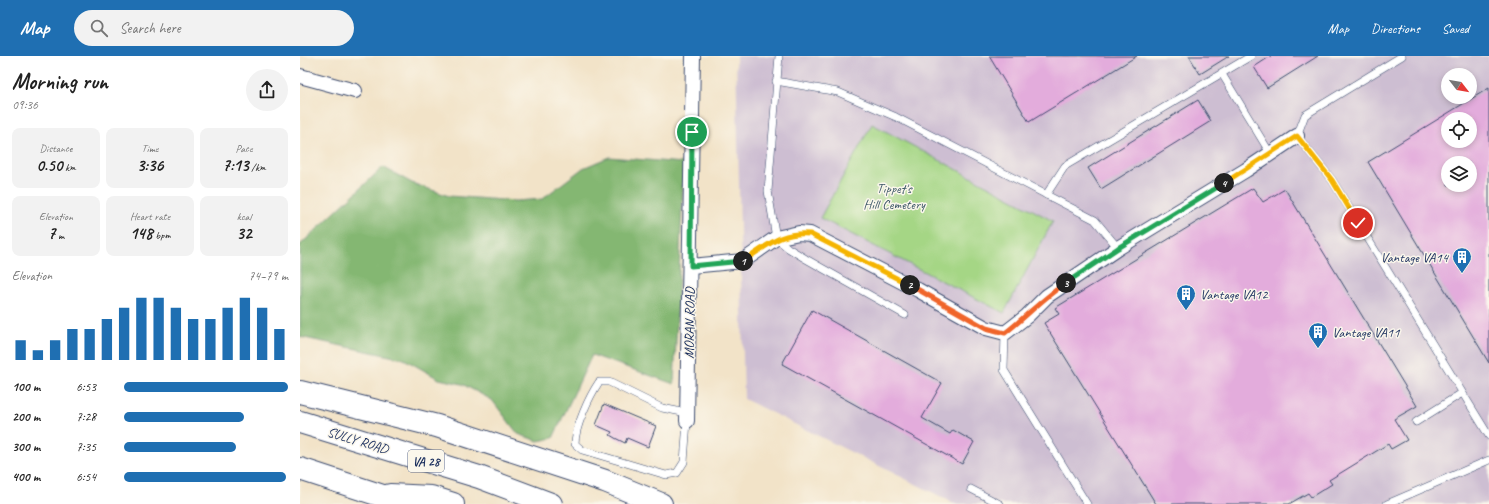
<!DOCTYPE html>
<meta charset="utf-8">
<style>
:root{--surface:#fff;--page:#f2f2f2;--text:#222;--muted:#767676;--accent:#1f6fb2}
body{margin:0;font-family:Caveat,sans-serif;background:var(--page);color:var(--text);height:100vh;display:flex;flex-direction:column;font-size:15px;white-space:nowrap}
*{box-sizing:border-box;margin:0}
p{font-size:13px;color:var(--muted)}
.icon{flex:none;width:22px;height:22px;fill:none;stroke:currentColor;stroke-width:2;stroke-linecap:round;stroke-linejoin:round}
.map{position:relative;flex:1;overflow:hidden}
.sheet{display:flex;flex-direction:column;background:var(--surface);width:300px}
.sheet>*{flex:none}
.needle{width:26px;rotate:121deg}
.controls{position:absolute;left:1141px;top:12px;display:grid;gap:8px}
.controls a{display:grid;place-items:center;width:36px;height:36px;border-radius:50%;background:var(--surface);box-shadow:0 2px 6px #0003;font-size:20px}
.pin{position:absolute;display:grid;place-items:center;width:34px;height:34px;color:#fff;margin:-17px;border:2px solid #fff;border-radius:50%;box-shadow:0 1px 4px #0007}
.km{position:absolute;width:20px;height:20px;margin:-10px;border-radius:50%;background:#222;color:#fff;font-size:11px;line-height:20px;text-align:center}
.round{display:grid;place-items:center;flex:none;width:42px;height:42px;border-radius:21px;background:var(--page)}
.summary{display:flex;align-items:center;justify-content:space-between;height:68px;padding:0 12px}
h1{font-size:22px;font-weight:700;line-height:30px}
.figures{display:grid;grid-template-columns:repeat(3,1fr);gap:6px;height:68px;padding:4px 12px}
.figures div{display:grid;align-content:center;border-radius:8px;background:var(--page);text-align:center}
.figures b{font-size:17px;font-weight:700}
.figures small{font-size:11px;font-weight:400}
.figures p{font-size:11px}
.chart{height:112px;padding:8px 12px}
.chart p{display:flex;justify-content:space-between}
.chart svg{width:100%;height:72px;margin-top:4px;stroke:var(--accent);stroke-width:6}
ul{padding:0 12px;list-style:none;font-size:13px}
li{display:grid;grid-template-columns:64px 48px 1fr;align-items:center;height:30px}
li i{height:10px;border-radius:5px;background:var(--accent)}
header{display:flex;align-items:center;gap:24px;box-sizing:border-box;height:56px;padding:0 20px;background:var(--accent);color:#fff}
header strong{font-size:19px}
nav{display:flex;gap:22px;margin-inline-start:auto;font-size:14px}
.search{width:280px;height:36px;background:var(--page);display:flex;align-items:center;gap:10px;box-sizing:border-box;padding:0 14px;border-radius:22px;color:var(--muted);font-size:15px}
main{display:flex;flex:1;min-height:0}
.map>svg:first-child{display:block}
.industrial{fill:#cdbed2;fill-rule:evenodd}
.green{fill:#a5d685;stroke:#608272}
.forest{fill:#84b772;stroke:#507368}
.building{fill:#e3acdc;fill-rule:evenodd}
.lines{fill:none;stroke-linecap:round;stroke-linejoin:round}
.lane-casing{stroke:#3b4a6e;stroke-width:8}
.street-casing{stroke:#3b4a6e;stroke-width:16}
.highway-casing{stroke:#3b4a6e;stroke-width:24}
.lane{stroke:#fff;stroke-width:7}
.street{stroke:#fff;stroke-width:14}
.highway{stroke:#fff;stroke-width:22}
.split-1-casing{stroke:#fff;stroke-width:8}
.split-2-casing{stroke:#fff;stroke-width:8}
.split-3-casing{stroke:#fff;stroke-width:8}
.split-4-casing{stroke:#fff;stroke-width:8}
.split-5-casing{stroke:#fff;stroke-width:8}
.split-1{stroke:#22a559;stroke-width:5}
.split-2{stroke:#f5b400;stroke-width:5}
.split-3{stroke:#f0652b;stroke-width:5}
.split-4{stroke:#22a559;stroke-width:5}
.split-5{stroke:#f5b400;stroke-width:5}
.labels{text-anchor:middle;stroke-width:3;stroke-linejoin:round;paint-order:stroke}
.shield{fill:#fbf7ec;stroke:#5e6b89;stroke-width:1}
.shield-label{font-size:13px;font-weight:bold;fill:#1b2f5e}
.park-label{font-size:14px;fill:#3e5968;stroke:#fbf7ec}
.poi-label{font-size:14px;fill:#1b2f5e;stroke:#fbf7ec;text-anchor:start}
.street-label{font-size:14px;fill:#1b2f5e;stroke:#fbf7ec}
</style>
<header>
<strong>Map</strong>
<div class="search"><svg class="icon" aria-label="search" viewBox="0 0 24 24"><circle cx="10" cy="10" r="6"/><path d="M15 15l6 6"/></svg>Search here</div>
<nav><a>Map</a><a>Directions</a><a>Saved</a></nav>
</header>
<main>
<section class="sheet">
<div class="summary"><div><h1>Morning run</h1><p>09:36</p></div><a class="round"><svg class="icon" aria-label="share" viewBox="0 0 24 24"><path d="M12 15V3M7 8l5-5 5 5M5 13v7h14v-7"/></svg></a></div>
<div class="figures">
<div><p>Distance</p><b>0.50<small> km</small></b></div>
<div><p>Time</p><b>3:36</b></div>
<div><p>Pace</p><b>7:13<small> /km</small></b></div>
</div>
<div class="figures">
<div><p>Elevation</p><b>7<small> m</small></b></div>
<div><p>Heart rate</p><b>148<small> bpm</small></b></div>
<div><p>kcal</p><b>32</b></div>
</div>
<div class="chart"><p><span>Elevation</span>74–79 m</p>
<svg viewBox="0 0 160 44" preserveAspectRatio="none"><path d="M5 44V32M15 44V38M25 44V32M35 44V25M45 44V25M55 44V19M65 44V12M75 44V6M85 44V6M95 44V12M105 44V19M115 44V19M125 44V12M135 44V6M145 44V12M155 44V25"/></svg>
</div>
<ul>
<li><b>100 m</b>6:53<i style="width:100%"></i></li>
<li><b>200 m</b>7:28<i style="width:73%"></i></li>
<li><b>300 m</b>7:35<i style="width:68%"></i></li>
<li><b>400 m</b>6:54<i style="width:99%"></i></li>
</ul>
</section>
<div class="map">
<svg width="1189" height="448" viewBox="0 0 1189 448">
<rect width="100%" height="100%" fill="#fbf7ec"/>
<filter id="ink" filterUnits="userSpaceOnUse"><feTurbulence type="fractalNoise" baseFrequency=".025" numOctaves="2"/><feDisplacementMap in="SourceGraphic" scale="8" xChannelSelector="R" yChannelSelector="G"/><feConvolveMatrix kernelMatrix="1 2 1 2 8 2 1 2 1" color-interpolation-filters="sRGB"/></filter>
<filter id="wash" filterUnits="userSpaceOnUse"><feTurbulence type="fractalNoise" baseFrequency=".012" numOctaves="4" result="noise"/><feDisplacementMap in="SourceGraphic" scale="16" xChannelSelector="R" yChannelSelector="G"/><feGaussianBlur stdDeviation="0.9" result="paint"/><feColorMatrix in="noise" values="0 0 0 0 0 0 0 0 0 0 0 0 0 0 0 0 0 1.4 0 .05"/><feComposite in="paint" operator="in"/></filter>
<g filter="url(#wash)">
<rect width="100%" height="100%" fill="#f2e3c8"/>
<path class="industrial" d="M436,0h753v448h-533l-212,-105zM1148,19h22v22h-22zM1148,63h22v22h-22zM1148,107h22v22h-22z"/>
<polygon class="green" points="572,68 753,165 704,257 520,162"/>
<polygon class="forest" points="309,101 384,107 374,328 292,299 253,382 238,385 218,378 192,344 162,328 139,323 104,303 0,281 0,189 83,111 112,127 149,140 216,145 242,143 283,112"/>
<g id="blocks">
<g class="building">
<polygon points="689,0 837,0 729,66"/>
<polygon points="889,0 929,0 900,18"/>
<polygon points="971,0 1018,0 967,32 954,11"/>
<path d="M1189,32v275l-121,-201zM1148,63h22v22h-22zM1148,107h22v22h-22z"/>
<polygon points="898,44 911,65 801,133 788,112"/>
<polygon points="953,132 963,146 985,133 1117,350 1094,363 1107,384 1091,393 1088,388 1029,424 1032,428 1011,441 1008,437 989,448 856,448 744,267 759,258 755,252"/>
<polygon points="512,254 642,327 622,362 650,378 653,374 674,386 662,408 482,308"/>
<polygon points="304,348 356,370 348,391 327,382 325,387 315,382 310,379 312,376 296,369"/>
</g>
</g>
</g>
<g filter="url(#ink)">
<use href="#blocks" fill-opacity="0" stroke="#3b4a6e" stroke-width="1"/>
<g class="lines">
<defs>
<g id="lane">
<polyline points="479,0 468,135 476,182 488,192 506,203 605,259"/>
<polyline points="1102,0 1005,59 997,80 1032,124 1189,380"/>
<polyline points="922,18 970,97"/>
<polyline points="476,25 538,36 596,61 795,164 818,192"/>
<polyline points="746,139 765,110 951,0"/>
<polyline points="705,277 704,314 787,448"/>
<path d="M387,365l-3,41 -7,11 -11,2 -84,-25 -7,-6c0,-17 14,-47 24,-62h10l53,26 25,5"/>
<polyline points="1116,366 1162,337"/>
<polyline points="671,433 700,448"/>
<polyline points="1087,448 1189,404"/>
</g>
<g id="street">
<polyline points="0,20 55,35"/>
<polyline points="391,210 443,205 476,182 499,177 510,178 618,234 686,272 705,277 727,260 747,240 818,192 946,114 997,80"/>
<polyline points="387,365 393,0"/>
</g>
<g id="highway">
<polyline points="0,336 137,370 305,425 361,448"/>
<polyline points="0,366 179,421 251,448"/>
<polyline points="0,413 107,448"/>
<polyline points="90,439 131,441 153,448"/>
</g>
</defs>
<use href="#lane" class="lane-casing"/>
<use href="#street" class="street-casing"/>
<use href="#highway" class="highway-casing"/>
<use href="#lane" class="lane"/>
<use href="#street" class="street"/>
<use href="#highway" class="highway"/>
</g>
</g>
<g class="lines" filter="url(#ink)">
<defs>
<polyline id="split-1" points="392,76 391,210 443,205"/>
<path id="split-2" d="M443,205c24,-14 36,-30 67,-27l100,51"/>
<path id="split-3" d="M610,229l76,43 19,5c21,-16 39,-36 61,-50"/>
<polyline id="split-4" points="766,227 818,192 924,127"/>
<polyline id="split-5" points="924,127 997,80 1032,124 1058,167"/>
</defs>
<use href="#split-1" class="split-1-casing"/>
<use href="#split-2" class="split-2-casing"/>
<use href="#split-3" class="split-3-casing"/>
<use href="#split-4" class="split-4-casing"/>
<use href="#split-5" class="split-5-casing"/>
<use href="#split-1" class="split-1"/>
<use href="#split-2" class="split-2"/>
<use href="#split-3" class="split-3"/>
<use href="#split-4" class="split-4"/>
<use href="#split-5" class="split-5"/>
</g>
<defs>
<symbol id="building-pin" viewBox="-11 -11 22 30"><path d="M0 17L-7.5 6A9.5 9.5 0 1 1 7.5 6Z" fill="#1f6fb2" stroke="#fbf7ec"/><path d="M-4-6H4V6H1V3H-1V6H-4ZM-2.5-4.3h1.7v1.8h-1.7ZM.8-4.3h1.7v1.8H.8ZM-2.5-1h1.7V.8h-1.7ZM.8-1h1.7V.8H.8Z" fill="#fff"/></symbol>
</defs>
<g fill-rule="evenodd">
<use href="#building-pin" x="1151" y="190" width="22" height="30"/>
<use href="#building-pin" x="875" y="227" width="22" height="30"/>
<use href="#building-pin" x="1007" y="265" width="22" height="30"/>
</g>
<g class="labels">
<rect class="shield" x="108" y="394" width="36" height="22" rx="3"/>
<g class="shield-label">
<text x="126" y="410">VA 28</text>
</g>
<g class="park-label">
<text x="594" y="137">Tippet's<tspan x="594" dy="16">Hill Cemetery</tspan></text>
</g>
<g class="poi-label">
<text x="1148" y="206" text-anchor="end">Vantage VA14</text>
<text x="900" y="243">Vantage VA12</text>
<text x="1032" y="281">Vantage VA11</text>
</g>
<g class="street-label">
<text transform="translate(389 267) rotate(-89)" y="5">MORAN ROAD</text>
<text transform="translate(58 384) rotate(17)" y="5">SULLY ROAD</text>
</g>
</g>
</svg>
<div class="controls">
<a><svg class="needle" viewBox="-14 -14 28 28"><path d="M0-13l5 13h-10z" fill="#e53935"/><path d="M0 13l5-13h-10z" fill="#767676"/></svg></a>
<a><svg class="icon" aria-label="locate" viewBox="0 0 24 24"><circle cx="12" cy="12" r="6"/><path d="M12 2v4M12 18v4M2 12h4M18 12h4"/></svg></a>
<a><svg class="icon" aria-label="layers" viewBox="0 0 24 24"><path d="M12 4l9 5-9 5-9-5zM3 14l9 5 9-5"/></svg></a>
</div>
<div class="pin" style="left:392px;top:76px;background:#1e9e55"><svg class="icon" aria-label="arrive" viewBox="0 0 24 24"><path d="M6 21V4h12l-3 4 3 4H6"/></svg></div>
<div class="pin" style="left:1058px;top:167px;background:#d93025"><svg class="icon" aria-label="check" viewBox="0 0 24 24"><path d="M5 12l5 5 9-10"/></svg></div>
<b class="km" style="left:443px;top:205px">1</b>
<b class="km" style="left:610px;top:229px">2</b>
<b class="km" style="left:766px;top:227px">3</b>
<b class="km" style="left:924px;top:127px">4</b>
</div>
</main>
